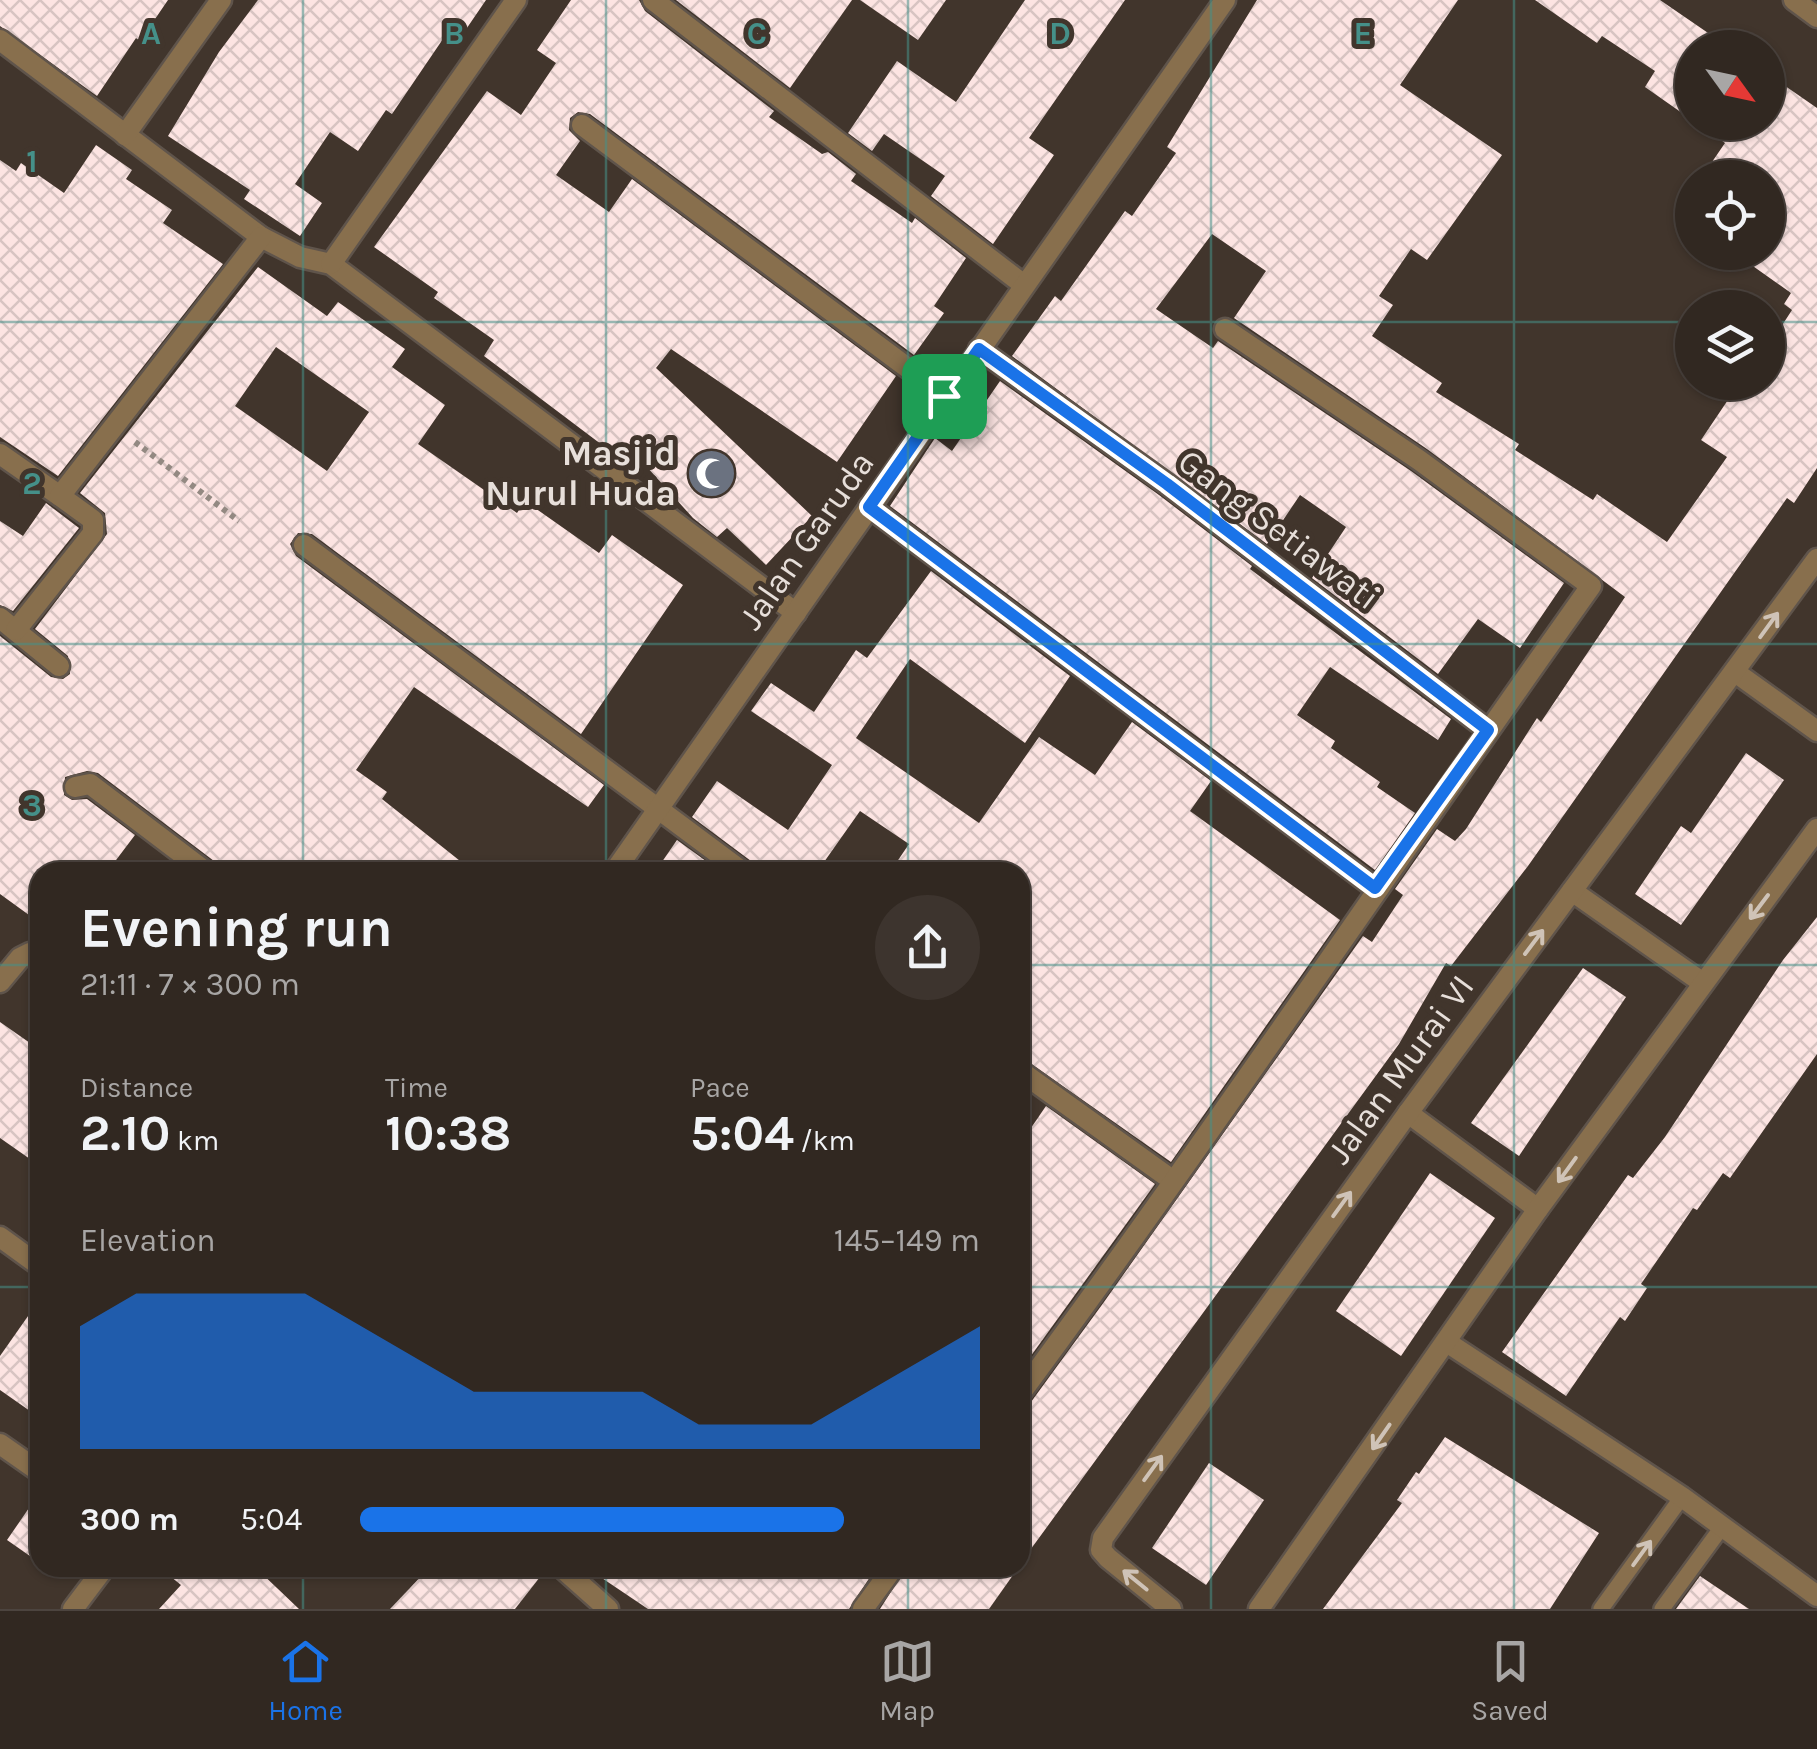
<!DOCTYPE html>
<meta charset="utf-8">
<style>
:root{--surface:#312821;--page:#3d342e;--text:#f1f3f6;--muted:#a8a6a5;--line:#4c443f;--accent:#1a73e8}
body{margin:0;font-family:Karla,sans-serif;background:var(--page);color:var(--text);height:100vh;display:flex;flex-direction:column;font-size:38px;white-space:nowrap}
*{box-sizing:border-box;margin:0}
p{font-size:32px;color:var(--muted)}
.icon{flex:none;width:55px;height:55px;fill:none;stroke:currentColor;stroke-width:2;stroke-linecap:round;stroke-linejoin:round}
.map{position:relative;flex:1;overflow:hidden}
.drawer{position:absolute;left:30px;top:862px;width:1000px;height:715px;display:flex;flex-direction:column;background:var(--surface);border-radius:30px;box-shadow:0 2px 8px #0004,0 0 0 2px var(--line)}
.drawer>*{flex:none}
.needle{width:65px;rotate:123deg}
.controls{position:absolute;left:1675px;top:30px;display:grid;gap:20px}
.controls a{display:grid;place-items:center;width:110px;height:110px;border-radius:50%;background:var(--surface);box-shadow:0 2px 8px #0004,0 0 0 2px var(--line);font-size:50px}
.pin{position:absolute;display:grid;place-items:center;width:85px;height:85px;color:#fff;margin:-42px;border-radius:20px;box-shadow:0 5px 15px #0006}
.round{display:grid;place-items:center;flex:none;width:105px;height:105px;border-radius:52px;background:var(--page)}
.head{display:flex;align-items:center;justify-content:space-between;height:170px;padding:0 50px}
h1{font-size:55px;font-weight:700;line-height:75px}
.metrics{display:grid;grid-template-columns:repeat(3,1fr);gap:15px;height:170px;padding:10px 50px}
.metrics div{display:grid;align-content:center}
.metrics b{font-size:50px;font-weight:700}
.metrics small{font-size:28px;font-weight:400}
.metrics p{font-size:28px}
.chart{height:280px;padding:20px 50px}
.chart p{display:flex;justify-content:space-between}
.chart svg{width:100%;height:180px;margin-top:10px;fill:var(--accent);opacity:.7}
ul{padding:0 50px;list-style:none;font-size:32px}
li{display:grid;grid-template-columns:160px 120px 1fr;align-items:center;height:75px}
li i{height:25px;border-radius:12px;background:var(--accent)}
.tab-bar{display:flex;justify-content:space-around;align-items:center;height:140px;border-top:2px solid var(--line);background:var(--surface);font-size:28px;color:var(--muted)}
.tab-bar a{display:grid;justify-items:center;gap:5px}
.tab-bar .current{color:var(--accent)}
.map>svg:first-child{display:block}
.building{fill:url(#building-cross-hatch);fill-rule:evenodd}
.lines{fill:none;stroke-linecap:round;stroke-linejoin:round}
.lane-casing{stroke:#5f544b;stroke-width:20}
.street-casing{stroke:#5f544b;stroke-width:25}
.path{stroke:#938982;stroke-width:6;stroke-dasharray:5 5;stroke-linecap:butt}
.lane{stroke:#886f4d;stroke-width:15}
.street{stroke:#886f4d;stroke-width:20}
.oneway{stroke:#cfc3b7}
.route-casing{stroke:#fff;stroke-width:20}
.route{stroke:#1a73e8;stroke-width:12}
.grid{fill:none;stroke:#459089;stroke-width:2.5;stroke-opacity:0.55}
.labels{text-anchor:middle;stroke-width:10;stroke-linejoin:round;paint-order:stroke}
.poi-label{font-size:35px;font-weight:bold;fill:#e7dfda;stroke:#41352c;text-anchor:end}
.street-label{font-size:35px;fill:#e7dfda;stroke:#41352c}
.grid-label{font-size:32px;text-anchor:middle;font-weight:bold;fill:#459089;stroke:#41352c;stroke-width:10;stroke-linejoin:round;paint-order:stroke}
</style>
<div class="map">
<svg width="1817" height="1609" viewBox="0 0 1817 1609">
<defs>
<pattern id="building-cross-hatch" width="8" height="8" patternUnits="userSpaceOnUse" patternTransform="scale(2.5)"><rect width="8" height="8" fill="#fce4e2"/><path d="M0 0l8 8M0 8l8-8" fill="none" stroke="#d7c4c2"/></pattern>
</defs>
<rect width="100%" height="100%" fill="#41352c"/>
<g class="building">
<polygon points="0,0 168,0 140,41 136,38 97,96 0,26"/>
<polygon points="258,0 486,0 456,44 445,36 392,114 386,110 358,151 330,132 295,184 322,203 300,236 244,199 250,190 168,136 219,52"/>
<polygon points="571,0 639,0 645,11 774,111 769,117 822,154 828,152 856,174 851,181 912,223 915,218 966,258 934,306 944,313 914,355 590,114 578,112 570,118 569,130 580,141 556,175 609,212 632,179 896,376 837,462 671,349 656,368 812,516 766,565 727,528 717,537 693,518 637,456 630,466 484,356 494,340 434,298 438,292 374,247 487,91 521,115 556,63 537,50"/>
<polygon points="676,0 852,0 790,88"/>
<polygon points="860,0 946,0 918,40"/>
<polygon points="1025,0 1125,0 1029,138 1054,155 993,244 931,196 945,176 884,134 872,151 848,133 897,61 956,102"/>
<polygon points="1257,0 1458,0 1400,85 1502,155 1427,260 1411,249 1379,296 1393,305 1372,336 1442,383 1436,392 1519,444 1515,450 1593,500 1597,494 1667,542 1727,457 1701,440 1740,382 1768,382 1768,347 1792,310 1784,304 1791,293 1733,252 1768,252 1768,178 1701,178 1725,143 1696,122 1768,122 1768,74 1817,108 1817,468 1794,503 1787,498 1528,866 1451,966 1446,963 1399,1044 1020,1564 1020,1408 1031,1402 1104,1302 1363,936 1372,942 1403,895 1395,889 1437,829 1455,841 1466,829 1537,718 1541,722 1625,597 1427,449 1234,318 1266,271 1212,234 1156,309 1213,348 1218,341 1411,471 1564,583 1520,648 1478,619 1438,674 1312,578 1346,527 1300,495 1267,544 1012,356 1055,296 1061,301 1125,211 1132,216 1176,153 1167,147"/>
<polygon points="1535,0 1660,0 1730,48 1692,48 1692,120 1645,87 1655,71 1602,36 1597,43"/>
<polygon points="96,145 132,170 126,179 172,210 163,223 223,264 58,476 0,437 0,160 16,171 21,163 64,193"/>
<path d="M258,267l69,49 11,-14 67,47 -13,18 53,38 -27,39 99,69 8,-12 74,52 13,-18 71,50 -102,149 -269,-200 -14,-1 -8,11 6,12 308,229 -16,22 -174,-120 -58,83 31,22 -5,7 92,73h-254l-6,-11 -116,-88 -11,-2 -22,6 -1,18 8,5 15,-1 48,36 -28,37h-67v51l-40,-29v-258l51,41 12,2 7,-5 -2,-18 -33,-27 72,-95 -2,-21 -25,-20zM276,347l93,65 -42,59 -92,-65z"/>
<polygon points="1000,381 1159,495 1252,566 1250,569 1451,719 1438,740 1330,667 1297,715 1335,741 1331,748 1380,782 1377,787 1415,813 1375,870 890,506 935,438 952,451"/>
<polygon points="46,503 79,528 13,611 0,605 0,521 23,536"/>
<polygon points="931,571 1070,676 1025,743 910,659 856,738 979,823 1039,737 1095,775 1132,722 1211,781 1190,811 1340,920 1171,1162 1020,1056 1020,872 890,872 909,844 860,811 817,872 757,872 751,861 692,817 717,781 788,830 832,765 751,711 771,683 814,712 856,650 867,658"/>
<polygon points="1746,753 1784,780 1681,925 1635,894 1681,826 1691,833"/>
<polygon points="677,840 721,872 655,872"/>
<polygon points="1817,917 1817,1054 1730,1178 1723,1173 1697,1210 1693,1208 1641,1284 1647,1288 1625,1321 1620,1317 1566,1396 1502,1352 1628,1175 1633,1178 1665,1137 1783,960"/>
<polygon points="1583,968 1626,997 1519,1156 1471,1123"/>
<polygon points="0,1022 40,1050 40,1166 0,1138"/>
<polygon points="1046,1106 1155,1184 1020,1371 1020,1144"/>
<polygon points="1430,1173 1495,1218 1401,1356 1336,1311"/>
<polygon points="40,1299 40,1418 0,1390 0,1356"/>
<polygon points="1445,1437 1599,1533 1550,1609 1323,1609 1402,1503 1397,1500 1416,1472 1419,1474"/>
<polygon points="1209,1463 1264,1500 1206,1585 1152,1548"/>
<polygon points="40,1492 40,1563 7,1540"/>
<polygon points="160,1568 256,1568 299,1609 159,1609 181,1585"/>
<polygon points="429,1568 547,1568 515,1609 390,1609"/>
<polygon points="587,1568 876,1568 849,1609 648,1609"/>
<polygon points="906,1568 1018,1568 989,1609 880,1609"/>
<polygon points="1700,1576 1749,1609 1676,1609"/>
</g>
<g class="lines">
<defs>
<g id="lane">
<polyline points="1601,1609 1682,1497"/>
<polyline points="1662,1609 1722,1527"/>
</g>
<g id="street">
<polyline points="653,0 1024,285"/>
<polyline points="1794,0 1817,17"/>
<polyline points="0,40 261,237 300,257 331,264 796,613"/>
<polyline points="582,125 944,395"/>
<polyline points="125,135 221,0"/>
<polyline points="331,264 516,0"/>
<polyline points="979,349 1167,484 1488,730"/>
<polyline points="0,454 60,496"/>
<polyline points="869,507 1375,888"/>
<polyline points="304,545 743,872"/>
<polyline points="0,618 59,666"/>
<polyline points="16,630 93,533 93,520 60,496 261,237"/>
<polyline points="1735,672 1817,731"/>
<polyline points="75,787 90,784 206,872"/>
<polyline points="614,872 1225,0"/>
<polyline points="1572,891 1703,983"/>
<polyline points="0,982 20,958 30,953 40,957"/>
<polyline points="1020,1071 1165,1175"/>
<polyline points="1408,1113 1538,1209"/>
<polyline points="0,1237 40,1266"/>
<polyline points="1448,1343 1682,1497 1817,1596"/>
<path d="M1020,1394c196,-265 380,-540 571,-808l-172,-126 -194,-131"/>
<polyline points="0,1444 40,1472"/>
<polyline points="562,1568 608,1609"/>
<polyline points="73,1609 104,1568"/>
<polyline points="863,1609 893,1568"/>
<polyline points="1171,1609 1108,1558 1101,1550 1103,1538 1408,1113 1817,559"/>
<polyline points="1259,1609 1538,1209 1817,829"/>
</g>
</defs>
<use href="#lane" class="lane-casing"/>
<use href="#street" class="street-casing"/>
<polyline class="path" points="135,442 239,521"/>
<use href="#lane" class="lane"/>
<use href="#street" class="street"/>
</g>
<defs><path id="oneway-shaft" d="M-6 0H5M1.5-3L5.5 0L1.5 3" fill="none" stroke-width="1.6" stroke-linecap="round" stroke-linejoin="round" transform="scale(2.5)"/></defs>
<g class="oneway">
<use href="#oneway-shaft" transform="translate(1769 625) rotate(-54)"/>
<use href="#oneway-shaft" transform="translate(1759 907) rotate(127)"/>
<use href="#oneway-shaft" transform="translate(1534 942) rotate(-53)"/>
<use href="#oneway-shaft" transform="translate(1567 1170) rotate(126)"/>
<use href="#oneway-shaft" transform="translate(1342 1204) rotate(-54)"/>
<use href="#oneway-shaft" transform="translate(1381 1437) rotate(125)"/>
<use href="#oneway-shaft" transform="translate(1153 1468) rotate(-54)"/>
<use href="#oneway-shaft" transform="translate(1642 1553) rotate(-54)"/>
<use href="#oneway-shaft" transform="translate(1135 1580) rotate(-141)"/>
</g>
<g class="lines">
<defs>
<polygon id="route" points="979,349 1167,484 1488,730 1375,888 869,507"/>
</defs>
<use href="#route" class="route-casing"/>
<use href="#route" class="route"/>
</g>
<path class="grid" d="M303,0v872M606,0v872M908,0v872M1211,0v1609M1514,0v1609M0,322h1692M1768,322h49M0,644h1817M0,965h40M1020,965h797M0,1287h40M1020,1287h797M303,1568v41M606,1568v41M908,1568v41"/>
<defs>
<symbol id="mosque-disc" viewBox="-11 -11 22 22"><circle r="9.5" fill="#6b7280" stroke="#41352c"/><path d="M3.5-4.9A6 6 0 1 0 3.5 4.9A5 5 0 1 1 3.5-4.9Z" fill="#fff"/></symbol>
</defs>
<g fill-rule="evenodd">
<use href="#mosque-disc" x="684" y="446" width="55" height="55"/>
</g>
<g class="labels">
<g class="poi-label">
<text x="676" y="465">Masjid<tspan x="676" dy="40">Nurul Huda</tspan></text>
</g>
<g class="street-label">
<text transform="translate(1279 529) rotate(37)" y="12">Gang Setiawati</text>
<text transform="translate(806 540) rotate(-55)" y="12">Jalan Garuda</text>
<text transform="translate(1400 1069) rotate(-54)" y="12">Jalan Murai VI</text>
</g>
</g>
<g class="grid-label">
<text x="151" y="44">A</text>
<text x="454" y="44">B</text>
<text x="757" y="44">C</text>
<text x="1060" y="44">D</text>
<text x="1363" y="44">E</text>
<text x="32" y="172">1</text>
<text x="32" y="494">2</text>
<text x="32" y="816">3</text>
</g>
</svg>
<div class="controls">
<a><svg class="needle" viewBox="-14 -14 28 28"><path d="M0-13l5 13h-10z" fill="#e53935"/><path d="M0 13l5-13h-10z" fill="#a8a6a5"/></svg></a>
<a><svg class="icon" aria-label="locate" viewBox="0 0 24 24"><circle cx="12" cy="12" r="6"/><path d="M12 2v4M12 18v4M2 12h4M18 12h4"/></svg></a>
<a><svg class="icon" aria-label="layers" viewBox="0 0 24 24"><path d="M12 4l9 5-9 5-9-5zM3 14l9 5 9-5"/></svg></a>
</div>
<div class="pin" style="left:944px;top:396px;background:#1e9e55"><svg class="icon" aria-label="arrive" viewBox="0 0 24 24"><path d="M6 21V4h12l-3 4 3 4H6"/></svg></div>
<section class="drawer">
<div class="head"><div><h1>Evening run</h1><p>21:11 · 7 × 300 m</p></div><a class="round"><svg class="icon" aria-label="share" viewBox="0 0 24 24"><path d="M12 15V3M7 8l5-5 5 5M5 13v7h14v-7"/></svg></a></div>
<div class="metrics">
<div><p>Distance</p><b>2.10<small> km</small></b></div>
<div><p>Time</p><b>10:38</b></div>
<div><p>Pace</p><b>5:04<small> /km</small></b></div>
</div>
<div class="chart"><p><span>Elevation</span>145–149 m</p>
<svg viewBox="0 0 160 44" preserveAspectRatio="none"><path d="M0 44V14L10 6L20 6L30 6L40 6L50 14L60 22L70 30L80 30L90 30L100 30L110 38L120 38L130 38L140 30L150 22L160 14V44z"/></svg>
</div>
<ul>
<li><b>300 m</b>5:04<i style="width:78%"></i></li>
</ul>
</section>
</div>
<nav class="tab-bar">
<a class="current"><svg class="icon" aria-label="home" viewBox="0 0 24 24"><path d="M3 11l9-7 9 7M6 9v11h12V9"/></svg>Home</a>
<a><svg class="icon" aria-label="map" viewBox="0 0 24 24"><path d="M3 6l6-2 6 2 6-2v14l-6 2-6-2-6 2zM9 4v14M15 6v14"/></svg>Map</a>
<a><svg class="icon" aria-label="saved" viewBox="0 0 24 24"><path d="M7 4h10v16l-5-4-5 4z"/></svg>Saved</a>
</nav>
